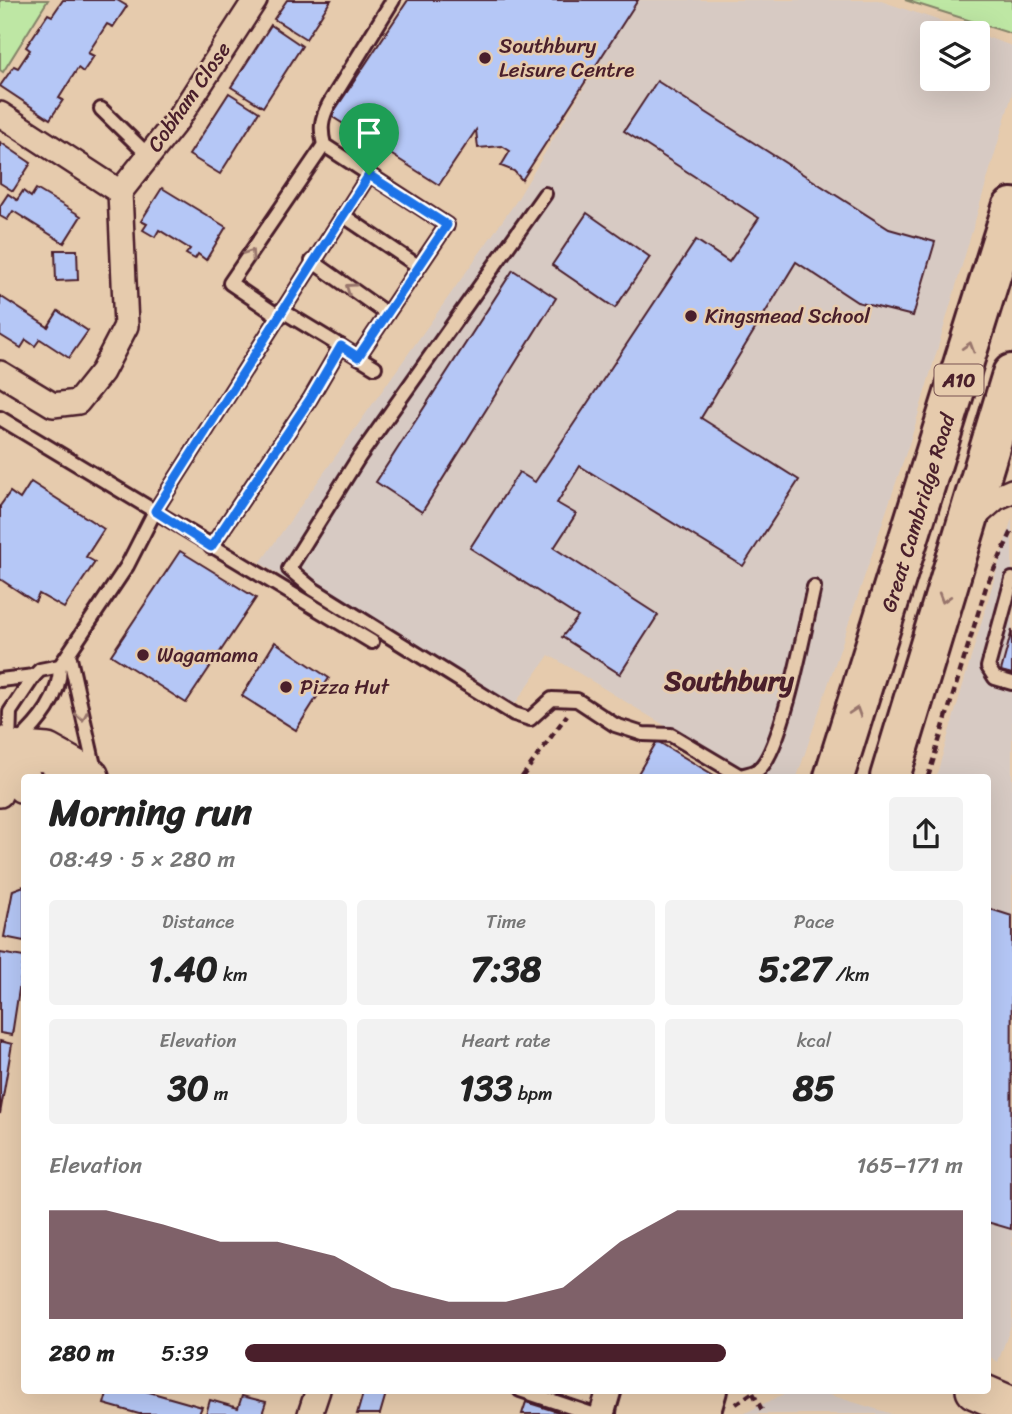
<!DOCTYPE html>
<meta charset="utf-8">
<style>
:root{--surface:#fff;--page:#f2f2f2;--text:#222;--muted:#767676;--accent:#4a1f2b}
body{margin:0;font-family:Sriracha,sans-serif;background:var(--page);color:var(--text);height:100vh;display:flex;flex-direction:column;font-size:26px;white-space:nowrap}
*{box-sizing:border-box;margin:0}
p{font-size:23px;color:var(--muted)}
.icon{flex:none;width:38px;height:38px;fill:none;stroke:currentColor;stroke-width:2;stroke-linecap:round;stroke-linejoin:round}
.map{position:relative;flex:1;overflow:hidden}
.details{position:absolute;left:21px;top:774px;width:970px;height:620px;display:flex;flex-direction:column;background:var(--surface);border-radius:7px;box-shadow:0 7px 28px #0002}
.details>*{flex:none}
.fabs{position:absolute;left:920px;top:21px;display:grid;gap:14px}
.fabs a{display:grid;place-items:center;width:70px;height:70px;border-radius:7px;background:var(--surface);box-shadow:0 7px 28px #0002;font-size:35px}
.pin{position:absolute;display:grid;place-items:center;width:60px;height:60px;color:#fff;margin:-72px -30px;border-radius:50% 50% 50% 0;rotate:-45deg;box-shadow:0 0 7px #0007}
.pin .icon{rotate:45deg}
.round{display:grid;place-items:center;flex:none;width:74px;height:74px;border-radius:7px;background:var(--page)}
.overview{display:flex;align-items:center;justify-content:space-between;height:119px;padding:0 28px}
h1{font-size:38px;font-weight:800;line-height:52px}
.stats{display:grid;grid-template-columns:repeat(3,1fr);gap:10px;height:119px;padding:7px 28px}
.stats div{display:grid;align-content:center;border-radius:7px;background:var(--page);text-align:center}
.stats b{font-size:35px;font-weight:800}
.stats small{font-size:19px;font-weight:400}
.stats p{font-size:19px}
.chart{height:196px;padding:14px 28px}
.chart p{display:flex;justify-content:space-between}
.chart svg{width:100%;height:126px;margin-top:7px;fill:var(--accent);opacity:.7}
ul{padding:0 28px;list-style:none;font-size:23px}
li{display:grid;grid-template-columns:112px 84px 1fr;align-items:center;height:52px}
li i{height:18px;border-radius:9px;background:var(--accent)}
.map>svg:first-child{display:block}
.built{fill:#d7cac3}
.green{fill:#bee7a4;stroke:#848368;stroke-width:2}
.building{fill:#b5c7f6;stroke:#4a1f2b;stroke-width:2}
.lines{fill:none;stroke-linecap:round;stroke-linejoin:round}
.service-casing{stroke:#4a1f2b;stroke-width:18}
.minor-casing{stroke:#4a1f2b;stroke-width:28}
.primary-casing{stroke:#4a1f2b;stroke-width:42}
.trunk-casing{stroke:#4a1f2b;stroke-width:44}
.path{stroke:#4a1f2b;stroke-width:4.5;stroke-dasharray:7 5;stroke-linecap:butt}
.service{stroke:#e6cbad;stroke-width:12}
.minor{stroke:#e6cbad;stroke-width:23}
.primary{stroke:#e6cbad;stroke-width:37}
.trunk{stroke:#e6cbad;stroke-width:38}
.oneway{stroke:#98756c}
.route-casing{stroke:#fff;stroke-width:14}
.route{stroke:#1a73e8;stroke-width:9}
.poi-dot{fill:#4a1f2b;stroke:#e6cbad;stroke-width:2.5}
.labels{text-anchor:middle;stroke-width:5;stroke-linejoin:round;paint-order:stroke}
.shield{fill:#e6cbad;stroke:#795352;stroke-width:2}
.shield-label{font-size:19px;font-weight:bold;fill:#4a1f2b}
.poi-label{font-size:21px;fill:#4a1f2b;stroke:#e6cbad;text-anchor:start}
.street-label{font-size:21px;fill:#4a1f2b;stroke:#e6cbad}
.district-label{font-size:28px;font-weight:bold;fill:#4a1f2b;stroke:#e6cbad}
</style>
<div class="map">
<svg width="1012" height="1414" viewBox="0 0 1012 1414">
<rect width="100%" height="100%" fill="#e6cbad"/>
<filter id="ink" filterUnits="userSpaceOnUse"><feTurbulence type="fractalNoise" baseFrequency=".0143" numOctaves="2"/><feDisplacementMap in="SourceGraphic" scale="14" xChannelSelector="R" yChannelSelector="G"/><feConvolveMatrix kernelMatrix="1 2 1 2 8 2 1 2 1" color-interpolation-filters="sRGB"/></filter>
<g filter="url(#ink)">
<g class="built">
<polygon points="636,0 878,0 976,33 933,33 933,79 978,79 978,34 1012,46 1012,95 914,429 797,777 749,777 549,655 506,717 260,563 515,203"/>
<polygon points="1012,518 1012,1323 998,1362 987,1355 987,777 936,777"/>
<polygon points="792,1390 814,1390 892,1414 743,1414"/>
</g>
<g class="green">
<polygon points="0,0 48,0 3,72 0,70"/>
<polygon points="905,0 1012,0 1012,34"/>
</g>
<g class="building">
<polygon points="63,0 117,0 127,6 113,27 107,24 88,53 94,56 83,72 78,68 59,98 63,100 50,119 0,86 14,66 18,68 30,50 26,47 48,14 52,16"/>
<polygon points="287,0 331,0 306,39 274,19"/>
<polygon points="408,0 638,0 522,180 514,171 501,166 510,151 502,146 478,148 476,130 439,185 331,116"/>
<polygon points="271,25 302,46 263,107 231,87"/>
<polygon points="657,81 889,229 935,242 913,316 857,302 796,262 701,418 799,480 743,566 580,466 557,503 576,514 554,548 658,615 620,674 562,637 578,617 470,548 519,472 535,482 696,240 729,262 759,218 624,131"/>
<polygon points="229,93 259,112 220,174 189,155"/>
<polygon points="0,142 31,163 13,191 0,183"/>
<polygon points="162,188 226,227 206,260 198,254 195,259 186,254 190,249 159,230 155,237 143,230 147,224 141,221"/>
<polygon points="36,189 81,216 64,243 13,211 7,220 0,216 0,206 8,194 17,200 23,191 31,197"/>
<polygon points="587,213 650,257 615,308 552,265"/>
<polygon points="55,250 77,250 78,280 56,281"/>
<polygon points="513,270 556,298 422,512 376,482"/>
<polygon points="0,296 48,327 58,311 88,331 69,358 40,339 35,346 26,340 21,348 0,335"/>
<polygon points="31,482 104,529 86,557 95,562 64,608 39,594 35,602 0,579 0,506 10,492 20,499"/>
<polygon points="180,551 256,598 186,703 111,655"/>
<polygon points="1012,630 1012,674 1001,671"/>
<polygon points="275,642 329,678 296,730 242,696"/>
<polygon points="657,741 717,777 636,777"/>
<polygon points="24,886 24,941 4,937 13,890"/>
<polygon points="987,908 1012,916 1011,1229 987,1222"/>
<polygon points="0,953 24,957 12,1035 0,1033"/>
<polygon points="0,1041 12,1044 0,1114"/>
<polygon points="108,1390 142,1390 202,1407 199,1414 139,1414 104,1404"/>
<polygon points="364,1390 387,1390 380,1414 357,1414"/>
<polygon points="242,1396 266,1402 262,1414 206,1414 210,1400 238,1408"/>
<polygon points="526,1402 558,1412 557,1414 522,1414"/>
</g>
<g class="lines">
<defs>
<g id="service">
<polyline points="101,109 149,156"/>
<path d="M545,194l-186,263 -70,112 24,20 201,125 16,5 22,-20 25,1 38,25 28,9 28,1 69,41c7,-2 16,-3 20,-8 23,-21 46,-146 54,-181"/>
<polyline points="344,216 418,266"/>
<polyline points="312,261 387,314"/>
<polyline points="281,310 375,367"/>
<polyline points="277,315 230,283 324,145"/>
<path d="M358,357l89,-132 -123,-80c-4,-16 -3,-26 5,-41l64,-104"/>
<polyline points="0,418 372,642"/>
<polyline points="211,547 310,399 341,346"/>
<polyline points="1012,579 988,667 995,678 1012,683"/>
<polyline points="69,654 95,770"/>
<polyline points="0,680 34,676 40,670 60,666"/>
<path d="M17,743c23,-21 43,-45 43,-77l67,-100 28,-55 214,-336"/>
<polyline points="9,746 10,712 34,676"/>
<polyline points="520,1390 592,1414"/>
</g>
<g id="minor">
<polyline points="0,114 120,192 126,326 102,372 78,402 53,405 0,373"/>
<polyline points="120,192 178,119 255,0"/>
<polyline points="972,519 996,498 1012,491"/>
<polyline points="0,795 9,750"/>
<polyline points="310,1414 318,1390"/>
<polyline points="602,1414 609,1390"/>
</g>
<g id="primary">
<polyline points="0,746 9,750 47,753 90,777"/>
<polyline points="9,750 24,784"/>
<polyline points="975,1390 1012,1406"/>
<polyline points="664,1414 671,1390"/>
</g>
<g id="trunk">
<polyline points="834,777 1012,208"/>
<polyline points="890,777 1012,374"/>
<polyline points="637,1414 644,1390"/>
<polyline points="700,1414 707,1390"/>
</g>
</defs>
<use href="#service" class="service-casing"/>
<use href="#minor" class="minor-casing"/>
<use href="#primary" class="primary-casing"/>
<use href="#trunk" class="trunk-casing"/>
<g class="path">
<polyline points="522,777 567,715"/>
<polyline points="928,777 986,587 1012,531"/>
<polyline points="753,1393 764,1414"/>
<polyline points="736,1404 756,1390"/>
</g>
<use href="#service" class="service"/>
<use href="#minor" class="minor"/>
<use href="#primary" class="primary"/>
<use href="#trunk" class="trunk"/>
</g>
<defs><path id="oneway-chevron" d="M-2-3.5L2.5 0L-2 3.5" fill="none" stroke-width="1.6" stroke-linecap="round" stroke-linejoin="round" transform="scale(1.75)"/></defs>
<g class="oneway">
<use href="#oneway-chevron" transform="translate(250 254) rotate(-56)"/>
<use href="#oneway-chevron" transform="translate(350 288) rotate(-145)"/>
<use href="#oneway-chevron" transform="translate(969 347) rotate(-73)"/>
<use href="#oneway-chevron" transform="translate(944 598) rotate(107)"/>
<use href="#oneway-chevron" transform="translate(856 712) rotate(-72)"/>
<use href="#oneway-chevron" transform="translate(82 716) rotate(79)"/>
</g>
</g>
<g class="lines" filter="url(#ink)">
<defs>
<polygon id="route" points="369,175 447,225 358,357 341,346 310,399 211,547 155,511"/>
</defs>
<use href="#route" class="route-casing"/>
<use href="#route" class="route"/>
</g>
<g class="poi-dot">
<circle cx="485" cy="58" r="7"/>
<circle cx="691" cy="316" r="7"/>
<circle cx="143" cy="655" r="7"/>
<circle cx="286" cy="687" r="7"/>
</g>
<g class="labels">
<rect class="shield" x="934.5" y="364.5" width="49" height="31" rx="5"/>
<g class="shield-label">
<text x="959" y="387">A10</text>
</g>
<g class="poi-label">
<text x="499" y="53">Southbury<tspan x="499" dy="24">Leisure Centre</tspan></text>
<text x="705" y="323">Kingsmead School</text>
<text x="157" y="662">Wagamama</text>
<text x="300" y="694">Pizza Hut</text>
</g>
<g class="street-label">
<text transform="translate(189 97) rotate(-55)" y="7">Cobham Close</text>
<text transform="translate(918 513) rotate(-73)" y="7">Great Cambridge Road</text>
</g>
<g class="district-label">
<text x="729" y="690">Southbury</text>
</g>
</g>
</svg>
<div class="fabs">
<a><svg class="icon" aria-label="layers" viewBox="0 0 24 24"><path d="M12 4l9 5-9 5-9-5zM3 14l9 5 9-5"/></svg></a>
</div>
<div class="pin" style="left:369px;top:175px;background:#1e9e55"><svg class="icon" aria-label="arrive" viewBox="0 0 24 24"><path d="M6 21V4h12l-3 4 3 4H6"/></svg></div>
<section class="details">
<div class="overview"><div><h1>Morning run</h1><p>08:49 · 5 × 280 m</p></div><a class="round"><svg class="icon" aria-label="share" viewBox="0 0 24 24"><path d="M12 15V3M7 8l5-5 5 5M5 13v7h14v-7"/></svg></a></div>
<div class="stats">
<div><p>Distance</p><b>1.40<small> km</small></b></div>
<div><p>Time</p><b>7:38</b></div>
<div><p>Pace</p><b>5:27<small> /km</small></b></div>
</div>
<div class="stats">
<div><p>Elevation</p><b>30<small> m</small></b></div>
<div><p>Heart rate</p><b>133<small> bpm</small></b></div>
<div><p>kcal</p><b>85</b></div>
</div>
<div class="chart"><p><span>Elevation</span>165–171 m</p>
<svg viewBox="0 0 160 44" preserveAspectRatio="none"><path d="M0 44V6L10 6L20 11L30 17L40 17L50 22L60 33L70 38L80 38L90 33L100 17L110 6L120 6L130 6L140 6L150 6L160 6V44z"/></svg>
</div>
<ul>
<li><b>280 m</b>5:39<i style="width:67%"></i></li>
</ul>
</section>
</div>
